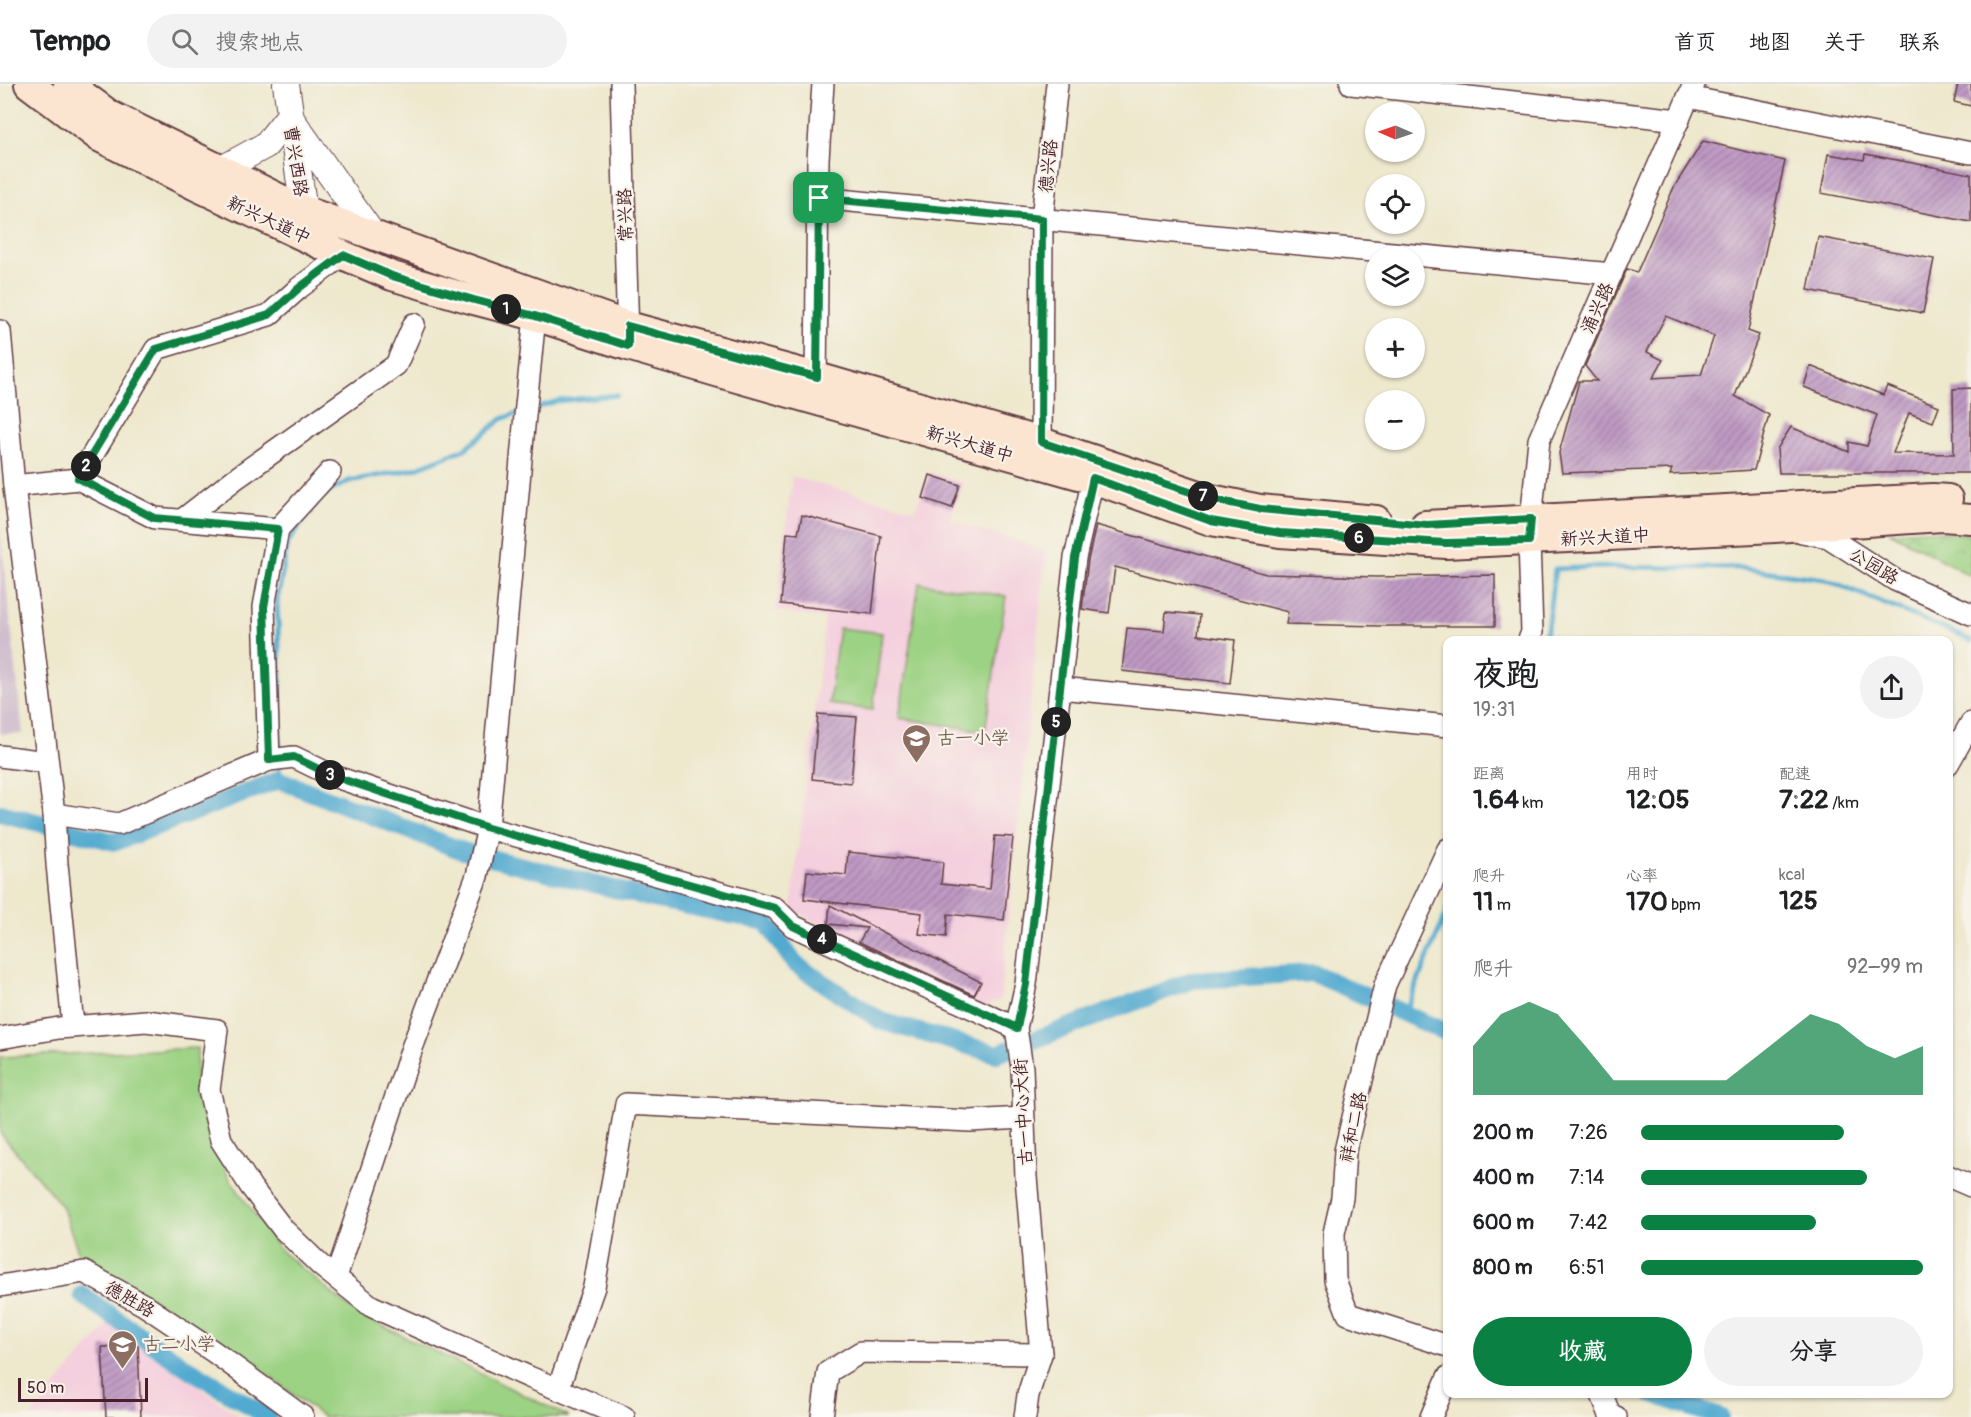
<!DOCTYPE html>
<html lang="zh">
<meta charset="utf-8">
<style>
:root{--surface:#fff;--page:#f2f2f2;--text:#202124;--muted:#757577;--line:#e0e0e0;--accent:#0b8043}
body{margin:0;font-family:Pangolin,"LXGW WenKai TC",sans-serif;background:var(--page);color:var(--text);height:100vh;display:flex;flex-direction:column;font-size:22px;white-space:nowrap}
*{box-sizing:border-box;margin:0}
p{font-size:20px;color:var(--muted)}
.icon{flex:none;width:33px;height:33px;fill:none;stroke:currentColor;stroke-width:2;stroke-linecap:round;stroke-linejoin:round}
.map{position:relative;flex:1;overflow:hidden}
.side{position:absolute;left:1443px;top:552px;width:510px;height:762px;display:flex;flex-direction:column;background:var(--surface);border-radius:12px;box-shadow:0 2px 4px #0004}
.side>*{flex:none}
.needle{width:39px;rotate:272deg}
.buttons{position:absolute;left:1365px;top:18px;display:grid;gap:12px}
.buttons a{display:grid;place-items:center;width:60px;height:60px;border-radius:50%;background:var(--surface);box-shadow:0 2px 4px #0004;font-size:30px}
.scale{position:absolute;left:18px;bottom:15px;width:130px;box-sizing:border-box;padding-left:6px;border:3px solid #4a1f2b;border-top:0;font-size:16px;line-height:21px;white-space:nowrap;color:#4a1f2b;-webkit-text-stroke:4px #f7f3e8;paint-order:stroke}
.pin{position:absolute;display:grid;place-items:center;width:51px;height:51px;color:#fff;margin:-26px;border-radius:12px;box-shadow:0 3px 9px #0006}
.km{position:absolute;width:30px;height:30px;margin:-15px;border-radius:50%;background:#222;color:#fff;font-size:16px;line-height:30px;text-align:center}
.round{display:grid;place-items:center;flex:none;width:63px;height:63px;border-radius:32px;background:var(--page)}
.overview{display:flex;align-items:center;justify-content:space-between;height:102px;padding:0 30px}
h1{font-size:33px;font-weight:700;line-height:45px}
.metrics{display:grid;grid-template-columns:repeat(3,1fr);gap:9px;height:102px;padding:6px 30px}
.metrics div{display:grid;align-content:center}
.metrics b{font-size:26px;font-weight:700}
.metrics small{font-size:16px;font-weight:400}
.metrics p{font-size:16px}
.chart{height:168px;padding:12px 30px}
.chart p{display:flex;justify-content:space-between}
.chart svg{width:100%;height:108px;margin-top:6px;fill:var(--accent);opacity:.7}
.action{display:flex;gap:12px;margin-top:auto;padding:12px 30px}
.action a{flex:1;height:69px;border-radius:36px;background:var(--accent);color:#fff;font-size:24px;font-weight:700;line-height:69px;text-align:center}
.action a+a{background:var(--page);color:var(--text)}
ul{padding:0 30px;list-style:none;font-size:20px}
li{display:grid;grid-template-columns:96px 72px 1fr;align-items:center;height:45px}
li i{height:15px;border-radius:8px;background:var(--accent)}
header{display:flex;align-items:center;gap:36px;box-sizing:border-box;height:84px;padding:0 30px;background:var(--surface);border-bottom:2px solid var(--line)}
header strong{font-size:28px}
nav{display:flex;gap:33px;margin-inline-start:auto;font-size:21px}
.search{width:420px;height:54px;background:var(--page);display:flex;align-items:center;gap:15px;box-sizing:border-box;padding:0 21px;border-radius:33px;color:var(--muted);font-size:22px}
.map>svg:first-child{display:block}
.built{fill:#f4cfdd}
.industrial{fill:#d0bdcd}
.grass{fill:#9cd283;stroke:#737857;stroke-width:1.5}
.park{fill:url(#park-crowns);stroke:#737857;stroke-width:1.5}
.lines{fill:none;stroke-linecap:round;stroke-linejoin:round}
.stream{stroke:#53aad0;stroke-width:5}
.canal{stroke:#53aad0;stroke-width:18}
.building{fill:url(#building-hatch);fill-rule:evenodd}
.minor-casing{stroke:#633d43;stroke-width:24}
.tertiary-casing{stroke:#633d43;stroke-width:28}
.secondary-casing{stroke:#633d43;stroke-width:32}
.minor{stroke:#fff;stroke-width:21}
.tertiary{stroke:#fff;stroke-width:26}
.secondary{stroke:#fce5d0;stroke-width:28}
.route-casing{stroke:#fff;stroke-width:12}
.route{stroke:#0b8043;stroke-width:8}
.labels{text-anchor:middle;stroke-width:4.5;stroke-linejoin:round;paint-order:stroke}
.street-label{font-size:18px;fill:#4a1f2b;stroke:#f7f3e8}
.education-label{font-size:18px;fill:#785e54;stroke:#f7f3e8;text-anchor:start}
</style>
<header>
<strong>Tempo</strong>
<div class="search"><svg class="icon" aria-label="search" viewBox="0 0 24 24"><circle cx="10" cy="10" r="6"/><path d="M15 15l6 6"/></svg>搜索地点</div>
<nav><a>首页</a><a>地图</a><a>关于</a><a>联系</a></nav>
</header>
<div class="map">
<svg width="1971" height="1333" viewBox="0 0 1971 1333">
<defs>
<pattern id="park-crowns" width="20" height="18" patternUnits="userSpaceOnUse" patternTransform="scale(1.5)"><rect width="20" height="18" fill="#9cd283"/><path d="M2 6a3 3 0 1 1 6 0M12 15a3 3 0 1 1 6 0" fill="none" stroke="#88b471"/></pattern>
<pattern id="building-hatch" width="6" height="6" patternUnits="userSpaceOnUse" patternTransform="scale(1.5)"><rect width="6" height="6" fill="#bf9ac4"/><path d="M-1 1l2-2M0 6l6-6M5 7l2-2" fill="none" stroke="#9d7d9f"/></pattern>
</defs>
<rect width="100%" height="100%" fill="#f7f3e8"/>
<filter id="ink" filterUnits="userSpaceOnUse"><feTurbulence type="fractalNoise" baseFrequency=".0167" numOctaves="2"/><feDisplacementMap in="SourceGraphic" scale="12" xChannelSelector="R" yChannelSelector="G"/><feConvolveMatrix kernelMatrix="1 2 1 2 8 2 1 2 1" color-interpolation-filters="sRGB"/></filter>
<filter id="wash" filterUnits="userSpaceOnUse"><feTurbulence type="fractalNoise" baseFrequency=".008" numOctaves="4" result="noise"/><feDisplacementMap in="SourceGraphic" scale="24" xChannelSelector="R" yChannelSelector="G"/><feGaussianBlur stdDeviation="1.35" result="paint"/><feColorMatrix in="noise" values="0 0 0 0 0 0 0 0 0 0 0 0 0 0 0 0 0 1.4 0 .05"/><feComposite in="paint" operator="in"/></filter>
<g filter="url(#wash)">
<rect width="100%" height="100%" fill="#eee8cd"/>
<g class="built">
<polygon points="929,388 963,399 950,436 1046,467 1000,916 979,924 791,825 825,534 776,527 792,393 915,426"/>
<polygon points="110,1237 240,1333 30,1333"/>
</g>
<polygon class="industrial" points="0,444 23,650 0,650"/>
<g class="grass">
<polygon points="919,499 1006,512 985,647 899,634"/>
<polygon points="839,544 882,549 873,626 829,620"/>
<polygon points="197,964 196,1014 229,1094 281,1167 356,1229 569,1333 323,1333 228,1261 81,1176 62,1122 0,1049 0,973"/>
</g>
<polygon class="park" points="1926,446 1971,451 1971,492 1890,448"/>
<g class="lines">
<g class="stream">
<polyline points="530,326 557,317 617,311"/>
<polyline points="1543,556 1547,545 1555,485 1597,483 1741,484 1825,495 1960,551 1971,557"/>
<polyline points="279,668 280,592 277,517 288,459 319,413 349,397 414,385 465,365 502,335 521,328"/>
<polyline points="279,696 279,680"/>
<polyline points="1404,930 1448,825"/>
</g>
<g class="canal">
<polyline points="0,729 115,758 279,696 463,767 653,815 766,838 795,880 881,937 997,970 1193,896 1313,889 1448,949"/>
<polyline points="82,1211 181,1280 268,1333"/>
<polyline points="1651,1310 1720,1333"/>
</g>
</g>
<g id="blocks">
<g class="building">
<polygon points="1958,0 1971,0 1971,22 1954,18"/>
<path d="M1703,57l82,20 -37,170 11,4 -24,61 34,19 -15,55 -84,5 2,-6 -110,4 -3,-20 20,-72h18l-12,-15 42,-97 10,3 37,-85zM1666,232l48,20 -13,39 -48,3 10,-18 -16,-8z"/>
<polygon points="1828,70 1864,76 1865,70 1971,90 1971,138 1821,109"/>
<polygon points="1818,153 1934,175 1923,229 1808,206"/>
<polygon points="1810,282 1883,311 1887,302 1939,322 1933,338 1909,329 1893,369 1954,370 1953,305 1971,304 1971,389 1779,389 1777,365 1791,343 1849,368 1849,358 1867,362 1877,331 1804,303"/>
<polygon points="930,391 960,401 952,424 923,414"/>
<polygon points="802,431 881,452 872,530 781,520 787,449 798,450"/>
<polygon points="1096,441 1266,490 1377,493 1495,491 1495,542 1381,542 1286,540 1288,528 1115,483 1109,529 1082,525 1088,476"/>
<polygon points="1166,528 1200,531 1198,551 1235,556 1230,599 1122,587 1127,544 1164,547"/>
<polygon points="818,630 857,633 851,699 812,695"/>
<polygon points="995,752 1013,753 1004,836 948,830 946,853 919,850 922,829 804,815 807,787 846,791 848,768 943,778 941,800 990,805"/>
<polygon points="830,821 981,898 974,911 859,858 867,844 828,840"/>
<polygon points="138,1262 141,1333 106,1333 102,1263"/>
</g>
</g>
</g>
<g filter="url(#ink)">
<use href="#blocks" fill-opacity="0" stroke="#633d43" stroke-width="1.5"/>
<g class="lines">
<defs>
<g id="minor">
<polyline points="621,0 628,255"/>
<polyline points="1351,0 1679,36"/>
<polyline points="1688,13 1971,69"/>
<polyline points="819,114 1612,190"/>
<polyline points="0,247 14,402 54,730 57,780 73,942"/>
<polyline points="816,307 818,75 823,0"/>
<polyline points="1041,371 1042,135 1057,0"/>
<polyline points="78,395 155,434 278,445"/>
<polyline points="14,402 78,395 156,265 269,231 299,204 343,171"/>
<polyline points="182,436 235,395 396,281 414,240"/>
<polyline points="1802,448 1828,453 1895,496 1971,530"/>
<polyline points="1529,556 1532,548 1529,457 1539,356 1694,0"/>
<polyline points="1060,604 1448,642"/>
<polyline points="0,672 46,678"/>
<polyline points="269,676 294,673 333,692 488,744 775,824 793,842 1016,944"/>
<polyline points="1948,680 1971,639"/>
<polyline points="54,730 119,740 269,676 264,523 278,445 330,388"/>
<polyline points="1448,765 1385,901 1345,1067 1342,1114 1334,1149 1335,1196 1348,1230 1448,1262"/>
<polyline points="0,954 59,944 146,937 217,946 209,1006 221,1056 251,1103 283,1145 320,1181 371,1222 529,1293 624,1333"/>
<polyline points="1948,1092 1971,1102"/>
<polyline points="336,1193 412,964 477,792 488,744 524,342 535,232"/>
<polyline points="0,1202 84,1188 144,1221 214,1268 303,1333"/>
<polyline points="558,1305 594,1203 626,1020 970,1037 1023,1034"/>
<polyline points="1602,1311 1610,1331 1616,1333"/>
<polyline points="822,1333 828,1288 861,1268 1041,1270"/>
<polyline points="1025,1333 1028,1311 1041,1270 1026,1093 1022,984 1016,944 1026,900 1075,474 1093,395"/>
<polyline points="1431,1333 1448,1293"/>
</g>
<g id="tertiary">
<polyline points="286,0 306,142"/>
<polyline points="222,85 266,61 289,32 373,151"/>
</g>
<g id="secondary">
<polyline points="29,0 99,53 194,101 343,171 392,192 474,216 535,232 628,262 723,290 1093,395 1211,437 1280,449 1446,460 1775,444 1942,433 1971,435"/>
<polyline points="68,0 110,31 303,126 628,242 817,293 1041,358 1211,415 1260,425 1376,436"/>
<polyline points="1425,441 1933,414 1948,415"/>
</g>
</defs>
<use href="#minor" class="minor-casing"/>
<use href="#tertiary" class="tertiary-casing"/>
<use href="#secondary" class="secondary-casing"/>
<use href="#minor" class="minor"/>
<use href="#tertiary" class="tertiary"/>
<use href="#secondary" class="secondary"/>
</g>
</g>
<g class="lines" filter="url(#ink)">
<defs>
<polygon id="route" points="819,114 1042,135 1041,358 1211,415 1260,425 1427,441 1531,435 1529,457 1446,459 1280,449 1211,437 1093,394 1075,474 1026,900 1017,944 793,842 775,824 488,744 333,692 294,673 269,676 264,523 278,445 154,434 78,394 156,265 269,231 299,204 343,171 392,192 474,216 535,232 628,262 628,242 817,293"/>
</defs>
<use href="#route" class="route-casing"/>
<use href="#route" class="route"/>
</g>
<defs>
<symbol id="school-pin" viewBox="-11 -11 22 30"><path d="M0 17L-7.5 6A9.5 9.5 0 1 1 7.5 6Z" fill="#8d6e63" stroke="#f7f3e8"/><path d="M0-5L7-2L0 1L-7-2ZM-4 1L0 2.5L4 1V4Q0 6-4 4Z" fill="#fff"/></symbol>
</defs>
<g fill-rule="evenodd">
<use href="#school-pin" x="900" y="638" width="33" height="45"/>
<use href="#school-pin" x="106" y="1244" width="33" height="45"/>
</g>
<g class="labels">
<g class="street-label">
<text transform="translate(296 77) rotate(81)" y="6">曹兴西路</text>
<text transform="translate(1048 82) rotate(-84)" y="6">德兴路</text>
<text transform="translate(625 131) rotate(-92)" y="6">常兴路</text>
<text transform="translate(269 136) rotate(25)" y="6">新兴大道中</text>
<text transform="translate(1597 224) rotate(-66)" y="6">涌兴路</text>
<text transform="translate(970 360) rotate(16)" y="6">新兴大道中</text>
<text transform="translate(1605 453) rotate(-3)" y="6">新兴大道中</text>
<text transform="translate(1874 482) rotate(31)" y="6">公园路</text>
<text transform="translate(1023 1028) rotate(-93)" y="6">古一中心大街</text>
<text transform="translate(1353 1043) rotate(-78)" y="6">祥和二路</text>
<text transform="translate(130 1215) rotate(30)" y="6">德胜路</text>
</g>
<g class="education-label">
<text x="937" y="660">古一小学</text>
<text x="143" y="1266">古二小学</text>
</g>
</g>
</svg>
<div class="buttons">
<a><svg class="needle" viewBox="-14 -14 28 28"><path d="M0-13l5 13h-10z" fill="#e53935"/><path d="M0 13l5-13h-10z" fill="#757577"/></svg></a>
<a><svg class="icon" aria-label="locate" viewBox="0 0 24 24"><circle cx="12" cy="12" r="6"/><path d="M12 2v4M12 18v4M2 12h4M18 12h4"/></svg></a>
<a><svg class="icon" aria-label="layers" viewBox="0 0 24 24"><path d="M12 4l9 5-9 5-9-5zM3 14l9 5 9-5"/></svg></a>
<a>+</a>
<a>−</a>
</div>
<div class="scale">50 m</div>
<div class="pin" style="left:819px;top:114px;background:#1e9e55"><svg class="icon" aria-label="arrive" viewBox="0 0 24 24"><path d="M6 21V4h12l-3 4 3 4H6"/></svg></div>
<b class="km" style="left:506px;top:225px">1</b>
<b class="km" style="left:86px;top:382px">2</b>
<b class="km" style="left:330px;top:691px">3</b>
<b class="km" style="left:822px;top:855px">4</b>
<b class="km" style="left:1056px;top:638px">5</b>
<b class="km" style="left:1359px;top:454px">6</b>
<b class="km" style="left:1203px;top:412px">7</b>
<section class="side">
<div class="overview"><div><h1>夜跑</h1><p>19:31</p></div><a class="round"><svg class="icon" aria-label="share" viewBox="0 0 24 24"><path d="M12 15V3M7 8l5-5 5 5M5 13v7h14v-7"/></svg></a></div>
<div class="metrics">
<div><p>距离</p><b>1.64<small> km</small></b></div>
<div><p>用时</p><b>12:05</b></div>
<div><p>配速</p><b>7:22<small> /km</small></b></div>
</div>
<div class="metrics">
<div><p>爬升</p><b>11<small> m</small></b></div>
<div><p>心率</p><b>170<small> bpm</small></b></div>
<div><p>kcal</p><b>125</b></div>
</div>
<div class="chart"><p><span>爬升</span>92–99 m</p>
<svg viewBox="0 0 160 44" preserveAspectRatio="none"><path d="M0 44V24L10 11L20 6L30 11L40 24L50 38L60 38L70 38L80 38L90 38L100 29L110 20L120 11L130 15L140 24L150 29L160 24V44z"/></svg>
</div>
<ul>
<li><b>200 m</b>7:26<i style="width:72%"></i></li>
<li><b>400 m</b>7:14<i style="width:80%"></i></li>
<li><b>600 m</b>7:42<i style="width:62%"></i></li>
<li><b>800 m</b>6:51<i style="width:100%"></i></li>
</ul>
<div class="action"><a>收藏</a><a>分享</a></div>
</section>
</div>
